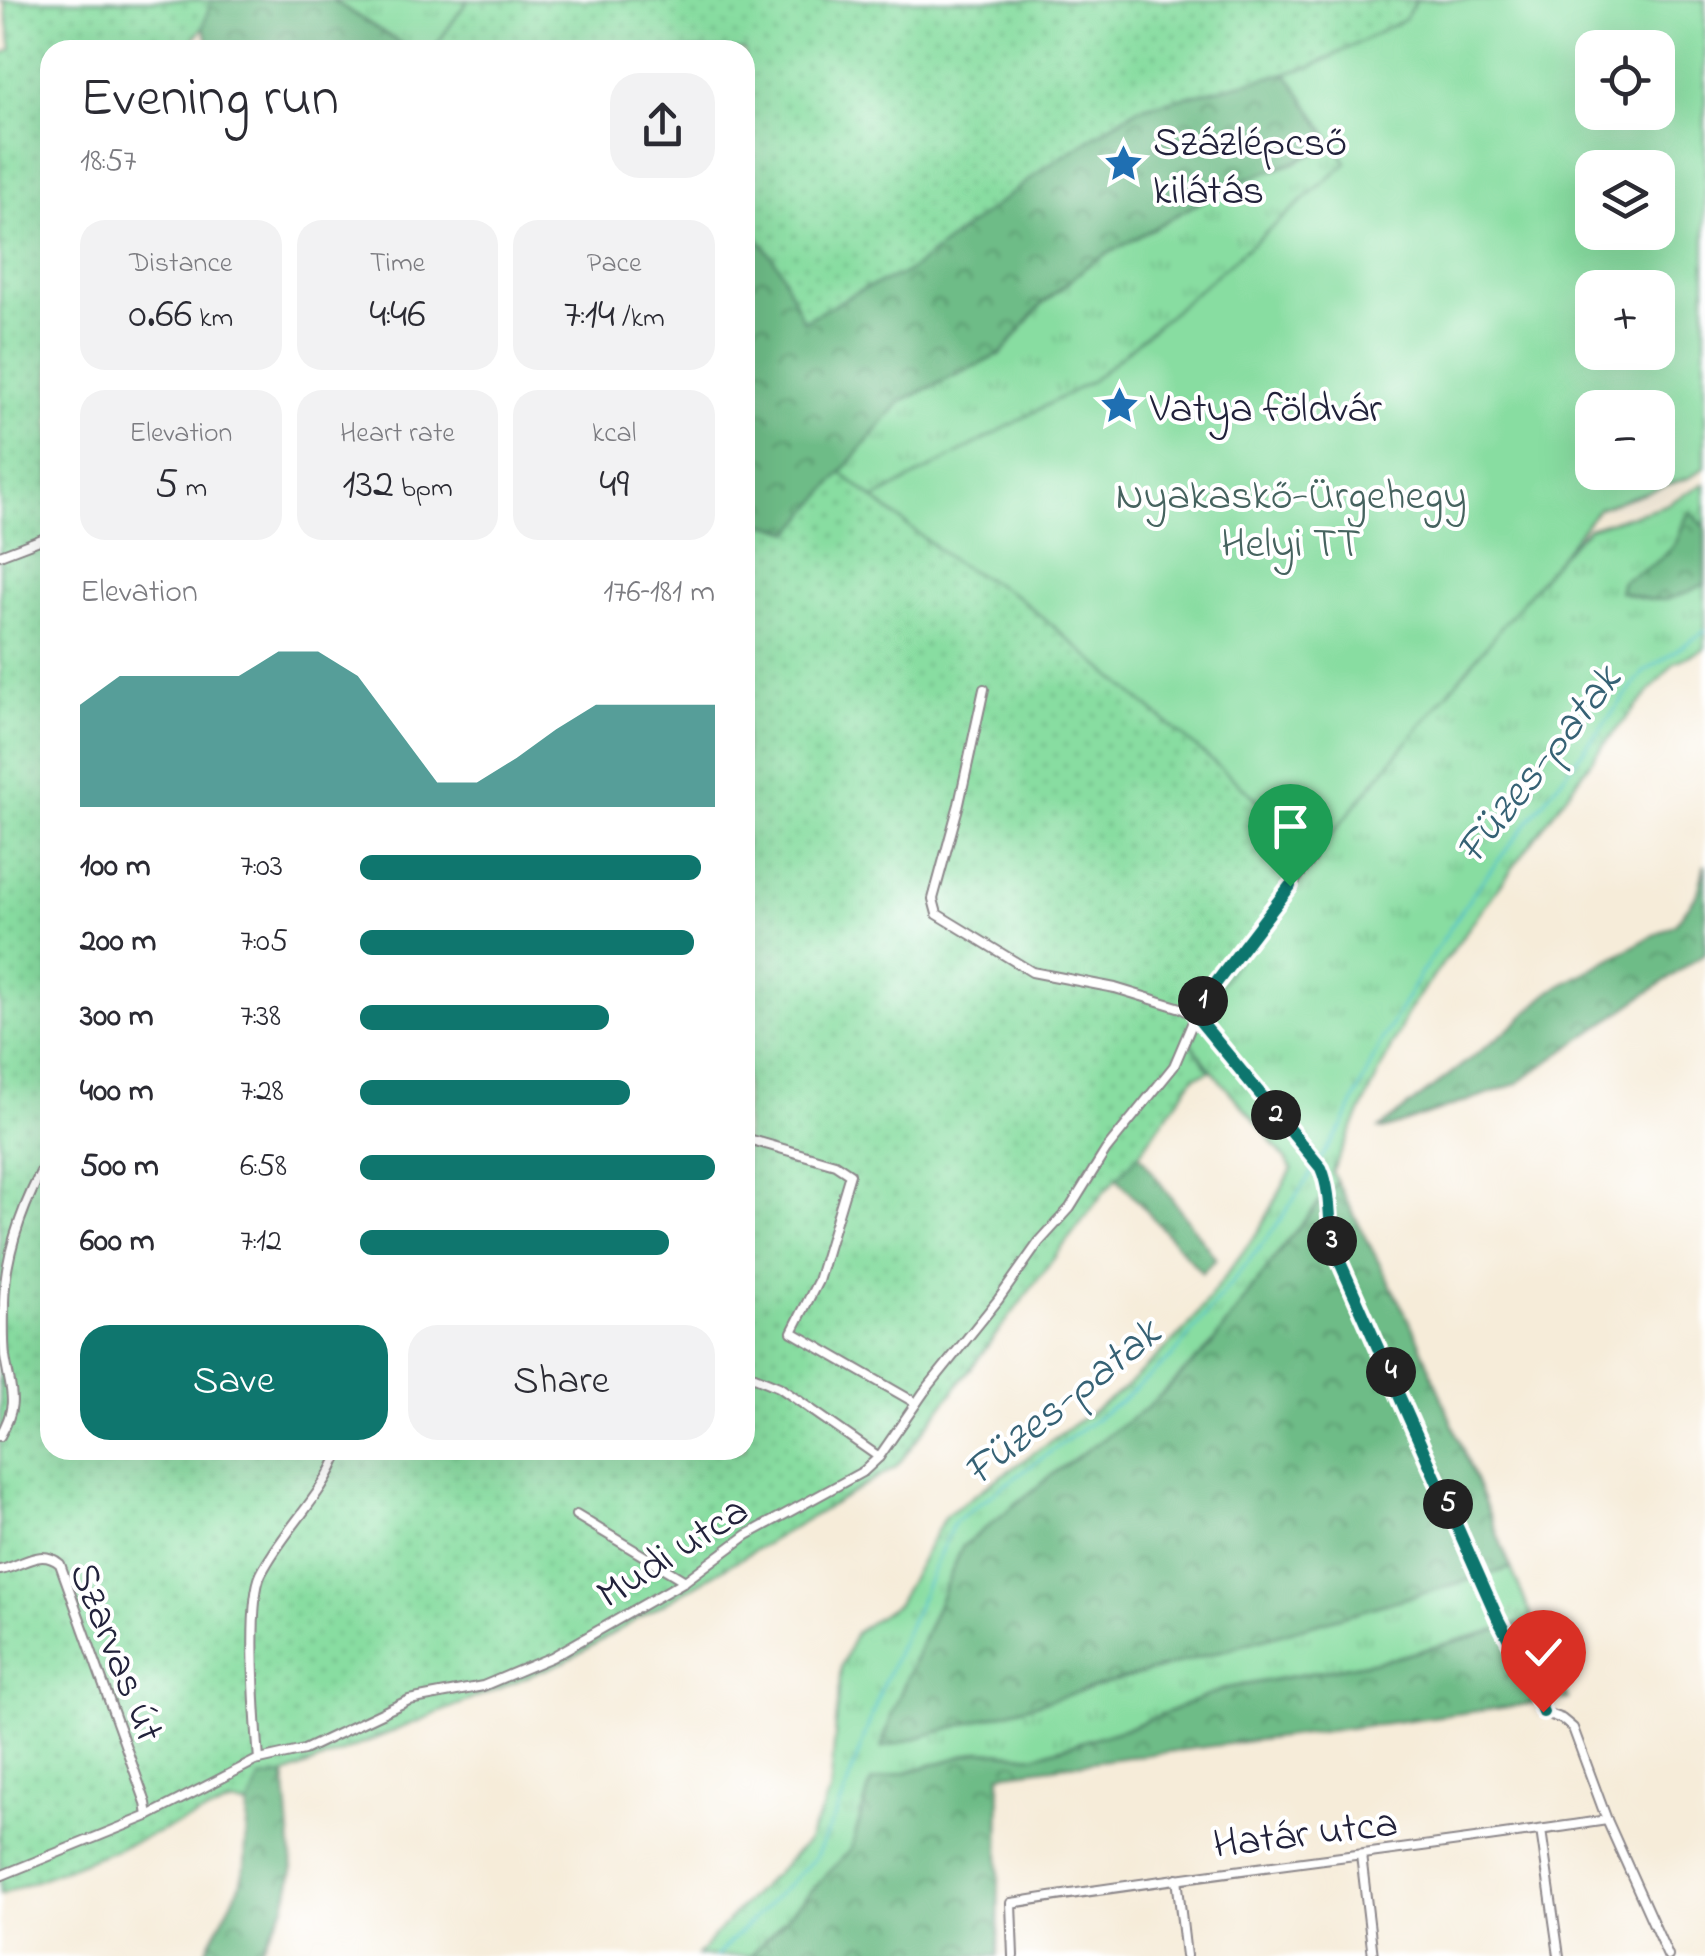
<!DOCTYPE html>
<meta charset="utf-8">
<style>
:root{--surface:#fff;--page:#f2f2f3;--text:#2b2b33;--muted:#7c7c81;--accent:#0f766e}
body{margin:0;font-family:"Indie Flower",sans-serif;background:var(--page);color:var(--text);height:100vh;display:flex;flex-direction:column;font-size:38px;white-space:nowrap}
*{box-sizing:border-box;margin:0}
p{font-size:32px;color:var(--muted)}
.icon{flex:none;width:55px;height:55px;fill:none;stroke:currentColor;stroke-width:2;stroke-linecap:round;stroke-linejoin:round}
.map{position:relative;flex:1;overflow:hidden}
.details{position:absolute;left:40px;top:40px;width:715px;height:1420px;display:flex;flex-direction:column;background:var(--surface);border-radius:30px;box-shadow:0 10px 40px #0002}
.details>*{flex:none}
.buttons{position:absolute;left:1575px;top:30px;display:grid;gap:20px}
.buttons a{display:grid;place-items:center;width:100px;height:100px;border-radius:20px;background:var(--surface);box-shadow:0 10px 40px #0002;font-size:50px}
.pin{position:absolute;display:grid;place-items:center;width:85px;height:85px;color:#fff;margin:-102px -42px;border-radius:50% 50% 50% 0;rotate:-45deg;box-shadow:0 0 10px #0007}
.pin .icon{rotate:45deg}
.km{position:absolute;width:50px;height:50px;margin:-25px;border-radius:50%;background:#222;color:#fff;font-size:28px;line-height:50px;text-align:center}
.round{display:grid;place-items:center;flex:none;width:105px;height:105px;border-radius:30px;background:var(--page)}
.headline{display:flex;align-items:center;justify-content:space-between;height:170px;padding:0 40px}
h1{font-size:55px;font-weight:600;line-height:75px}
.stats{display:grid;grid-template-columns:repeat(3,1fr);gap:15px;height:170px;padding:10px 40px}
.stats div{display:grid;align-content:center;border-radius:25px;background:var(--page);text-align:center}
.stats b{font-size:42px;font-weight:600}
.stats small{font-size:28px;font-weight:400}
.stats p{font-size:28px}
.chart{height:280px;padding:20px 40px}
.chart p{display:flex;justify-content:space-between}
.chart svg{width:100%;height:180px;margin-top:10px;fill:var(--accent);opacity:.7}
.button{display:flex;gap:20px;margin-top:auto;padding:20px 40px}
.button a{flex:1;height:115px;border-radius:30px;background:var(--accent);color:#fff;font-size:40px;font-weight:600;line-height:115px;text-align:center}
.button a+a{background:var(--page);color:var(--text)}
ul{padding:0 40px;list-style:none;font-size:32px}
li{display:grid;grid-template-columns:160px 120px 1fr;align-items:center;height:75px}
li i{height:25px;border-radius:12px;background:var(--accent)}
.map>svg:first-child{display:block}
.grass{fill:url(#grass-tufts);stroke:#55806e;stroke-width:2.5;fill-rule:evenodd}
.forest{fill:url(#forest-crowns);stroke:#486f61;stroke-width:2.5}
.park{fill:#88dda1;stroke:#55806e;stroke-width:2.5;fill-rule:evenodd}
.garden{fill:url(#garden-dots);stroke:#55806e;stroke-width:2.5}
.lines{fill:none;stroke-linecap:round;stroke-linejoin:round}
.stream{stroke:#55c3cc;stroke-width:2.5}
.street-casing{stroke:#8c878a;stroke-width:12}
.street{stroke:#fff;stroke-width:8}
.route-casing{stroke:#fff;stroke-width:20}
.route{stroke:#0f766e;stroke-width:12}
.labels{text-anchor:middle;stroke-width:8;stroke-linejoin:round;paint-order:stroke}
.poi-label{font-size:42px;fill:#22223b;stroke:#fff;text-anchor:start}
.park-label{font-size:42px;fill:#46635f;stroke:#fff}
.street-label{font-size:42px;fill:#22223b;stroke:#fff}
.water-label{font-size:45px;font-style:italic;fill:#366275;stroke:#fff}
</style>
<div class="map">
<svg width="1705" height="1956" viewBox="0 0 1705 1956">
<defs>
<pattern id="grass-tufts" width="24" height="20" patternUnits="userSpaceOnUse" patternTransform="scale(2.5)"><rect width="24" height="20" fill="#88dda1"/><path d="M3 7l-1-3M5 7V3M7 7l1-3M15 17l-1-3M17 17v-4M19 17l1-3" fill="none" stroke="#75bd8c"/></pattern>
<pattern id="forest-crowns" width="20" height="18" patternUnits="userSpaceOnUse" patternTransform="scale(2.5)"><rect width="20" height="18" fill="#6ebc87"/><path d="M2 6a3 3 0 1 1 6 0M12 15a3 3 0 1 1 6 0" fill="none" stroke="#5a9870"/></pattern>
<pattern id="garden-dots" width="8" height="8" patternUnits="userSpaceOnUse" patternTransform="scale(2.5)"><rect width="8" height="8" fill="#88dda1"/><path d="M2 2h.1M6 6h.1" fill="none" stroke="#75bd8c" stroke-width="1.8" stroke-linecap="round"/></pattern>
</defs>
<rect width="100%" height="100%" fill="#fff"/>
<filter id="ink" filterUnits="userSpaceOnUse"><feTurbulence type="fractalNoise" baseFrequency=".01" numOctaves="2"/><feDisplacementMap in="SourceGraphic" scale="20" xChannelSelector="R" yChannelSelector="G"/><feConvolveMatrix kernelMatrix="1 2 1 2 8 2 1 2 1" color-interpolation-filters="sRGB"/></filter>
<filter id="wash" filterUnits="userSpaceOnUse"><feTurbulence type="fractalNoise" baseFrequency=".0048" numOctaves="4" result="noise"/><feDisplacementMap in="SourceGraphic" scale="40" xChannelSelector="R" yChannelSelector="G"/><feGaussianBlur stdDeviation="2.25" result="paint"/><feColorMatrix in="noise" values="0 0 0 0 0 0 0 0 0 0 0 0 0 0 0 0 0 1.4 0 .05"/><feComposite in="paint" operator="in"/></filter>
<g filter="url(#wash)">
<rect width="100%" height="100%" fill="#f6ecd9"/>
<g class="grass">
<polygon points="332,0 468,0 433,50 411,50"/>
<path d="M1416,0l289,187 -46,217 -98,6 -38,182 65,-64 77,-23 40,-22v166l-30,13 -75,87 -190,259 -78,164 5,10 -49,58 -77,106 -64,62 -90,63 -95,76 -69,164 -11,36 629,-179 22,52 -139,38 -167,30 -94,38 -98,30 -54,-5 -109,31 -21,67 -101,107h-53l36,-41 74,-73 23,-49 11,-127 15,-34 41,-28 48,-88 180,-128 62,-60 72,-98 33,-61c-30,-46 -70,-81 -101,-126l14,-35 26,-40 -81,-261 -196,-145 -113,-89 60,-72 100,-47 39,-48 48,-41 142,-80 63,-22 40,-19 -47,-72 25,-5 93,-48zM1592,168h66v64h-66zM1592,288h66v64h-66z"/>
</g>
<g class="forest">
<polygon points="211,0 332,0 411,50 212,50 203,27"/>
<polygon points="1286,72 1333,143 1293,163 1230,185 1088,265 1040,306 1001,354 901,401 792,532 745,518 745,221 779,266 804,321 863,289 906,273 1046,167 1139,108"/>
<path d="M1691,512l14,15v57c-33,17 -51,22 -86,7l3,-10c18,-9 43,-20 54,-39 6,-11 5,-21 15,-30z"/>
<polygon points="1705,864 1705,953 1516,1084 1383,1130 1379,1129 1513,1026 1551,991 1676,923 1698,893"/>
<polygon points="1139,1154 1216,1259 1202,1273 1117,1178"/>
<polygon points="1337,1182 1415,1332 1511,1568 882,1748 893,1711 962,1547 1057,1471 1147,1408 1211,1346 1288,1240"/>
<polygon points="1533,1620 1568,1699 1000,1774 998,1956 750,1956 851,1849 871,1782 981,1751 1035,1756 1133,1726 1227,1688 1394,1658"/>
<polygon points="285,1775 293,1870 285,1906 256,1956 203,1956 239,1888 245,1866 248,1807 259,1779"/>
</g>
<path class="park" d="M1416,0h289v467l-14,10 -92,31 -281,343 -301,-255 -63,-34 -80,-63 219,-119 254,-217 -61,-91 25,-5 93,-48zM1592,48h66v64h-66zM1592,168h66v64h-66zM1592,288h66v64h-66zM1592,408h66v64h-66z"/>
<g class="garden">
<path d="M0,0h211l-8,27 -17,23h-136v1400h695v-932l47,14 49,-59 113,89 63,34 292,247 1,24c-44,56 -93,109 -119,176l19,28 -16,6 -55,77 -35,38 -208,275 -330,194 -281,114 -25,4 -12,28 -16,-4 -232,92v-1840l12,-6 -7,-46z"/>
<polygon points="468,0 1416,0 1405,19 1311,67 1138,108 1046,167 906,273 863,289 803,321 779,266 745,221 745,50 433,50"/>
</g>
<g class="lines">
<g class="stream">
<polyline points="1319,1161 1343,1126 1379,1046 1418,978 1473,893 1644,672 1705,631"/>
<polyline points="716,1956 815,1858 842,1801 881,1689 954,1522 1122,1400 1173,1356 1274,1229 1315,1168"/>
</g>
</g>
</g>
<g filter="url(#ink)">
<g class="lines">
<defs>
<g id="street">
<polyline points="0,555 50,536"/>
<path d="M984,689l-25,115 -26,95 4,15 95,58 83,16 66,20 16,9 124,152c10,22 8,50 12,75l165,375 28,52 17,41 19,7 11,9 34,92 61,136"/>
<polyline points="745,1138 835,1164 850,1174 818,1281 792,1332 916,1403"/>
<polyline points="745,1373 779,1387 879,1457"/>
<path d="M0,1436c20,-34 10,-45 5,-80 -2,-18 -1,-37 -1,-54 1,-51 22,-104 46,-147"/>
<polyline points="576,1515 685,1581"/>
<path d="M0,1570c22,-4 40,-23 60,-6l86,239 2,13"/>
<path d="M259,1760c-3,-37 -12,-157 2,-186 22,-44 62,-77 79,-124"/>
<polyline points="1541,1830 1559,1956"/>
<polyline points="1361,1855 1373,1956"/>
<polyline points="0,1876 148,1816 255,1761 304,1750 409,1700 483,1686 552,1657 685,1581 747,1535 864,1471 879,1457 924,1392 998,1300 1039,1242 1070,1208 1106,1150 1174,1066 1200,1005 1313,857 1320,836 1317,814"/>
<polyline points="1177,1878 1186,1956"/>
<path d="M1013,1956l-2,-53c198,-31 398,-53 596,-83"/>
</g>
</defs>
<use href="#street" class="street-casing"/>
<use href="#street" class="street"/>
</g>
</g>
<g class="lines" filter="url(#ink)">
<defs>
<path id="route" d="M1290,886l-90,118 -4,12 125,152c10,23 8,51 11,76l166,375 28,53 17,40"/>
</defs>
<use href="#route" class="route-casing"/>
<use href="#route" class="route"/>
</g>
<defs>
<symbol id="sight-bare" viewBox="-9 -9 18 18"><path d="M0-6L1.8-2.2L6-1.7L2.9 1.2L3.7 5.4L0 3.3L-3.7 5.4L-2.9 1.2L-6-1.7L-1.8-2.2Z" fill="#1f6fb2" stroke="#fff" stroke-width="2.5" paint-order="stroke"/></symbol>
</defs>
<g fill-rule="evenodd">
<use href="#sight-bare" x="1096" y="136" width="55" height="55"/>
<use href="#sight-bare" x="1092" y="378" width="55" height="55"/>
</g>
<g class="labels">
<g class="poi-label">
<text x="1153" y="155">Százlépcső<tspan x="1153" dy="48">kilátás</tspan></text>
<text x="1150" y="421">Vatya földvár</text>
</g>
<g class="park-label">
<text x="1291" y="508">Nyakaskő-Ürgehegy<tspan x="1291" dy="48">Helyi TT</tspan></text>
</g>
<g class="street-label">
<text transform="translate(671 1550) rotate(-33)" y="15">Mudi utca</text>
<text transform="translate(119 1651) rotate(68)" y="15">Szarvas út</text>
<text transform="translate(1305 1831) rotate(-7)" y="15">Határ utca</text>
</g>
<g class="water-label">
<text transform="translate(1536 763) rotate(-52)" y="16">Füzes-patak</text>
<text transform="translate(1060 1400) rotate(-39)" y="16">Füzes-patak</text>
</g>
</g>
</svg>
<div class="buttons">
<a><svg class="icon" aria-label="locate" viewBox="0 0 24 24"><circle cx="12" cy="12" r="6"/><path d="M12 2v4M12 18v4M2 12h4M18 12h4"/></svg></a>
<a><svg class="icon" aria-label="layers" viewBox="0 0 24 24"><path d="M12 4l9 5-9 5-9-5zM3 14l9 5 9-5"/></svg></a>
<a>+</a>
<a>−</a>
</div>
<div class="pin" style="left:1290px;top:886px;background:#1e9e55"><svg class="icon" aria-label="arrive" viewBox="0 0 24 24"><path d="M6 21V4h12l-3 4 3 4H6"/></svg></div>
<div class="pin" style="left:1543px;top:1712px;background:#d93025"><svg class="icon" aria-label="check" viewBox="0 0 24 24"><path d="M5 12l5 5 9-10"/></svg></div>
<b class="km" style="left:1203px;top:1001px">1</b>
<b class="km" style="left:1276px;top:1115px">2</b>
<b class="km" style="left:1332px;top:1241px">3</b>
<b class="km" style="left:1391px;top:1372px">4</b>
<b class="km" style="left:1448px;top:1504px">5</b>
<section class="details">
<div class="headline"><div><h1>Evening run</h1><p>18:57</p></div><a class="round"><svg class="icon" aria-label="share" viewBox="0 0 24 24"><path d="M12 15V3M7 8l5-5 5 5M5 13v7h14v-7"/></svg></a></div>
<div class="stats">
<div><p>Distance</p><b>0.66<small> km</small></b></div>
<div><p>Time</p><b>4:46</b></div>
<div><p>Pace</p><b>7:14<small> /km</small></b></div>
</div>
<div class="stats">
<div><p>Elevation</p><b>5<small> m</small></b></div>
<div><p>Heart rate</p><b>132<small> bpm</small></b></div>
<div><p>kcal</p><b>49</b></div>
</div>
<div class="chart"><p><span>Elevation</span>176–181 m</p>
<svg viewBox="0 0 160 44" preserveAspectRatio="none"><path d="M0 44V19L10 12L20 12L30 12L40 12L50 6L60 6L70 12L80 25L90 38L100 38L110 32L120 25L130 19L140 19L150 19L160 19V44z"/></svg>
</div>
<ul>
<li><b>100 m</b>7:03<i style="width:96%"></i></li>
<li><b>200 m</b>7:05<i style="width:94%"></i></li>
<li><b>300 m</b>7:38<i style="width:70%"></i></li>
<li><b>400 m</b>7:28<i style="width:76%"></i></li>
<li><b>500 m</b>6:58<i style="width:100%"></i></li>
<li><b>600 m</b>7:12<i style="width:87%"></i></li>
</ul>
<div class="button"><a>Save</a><a>Share</a></div>
</section>
</div>
